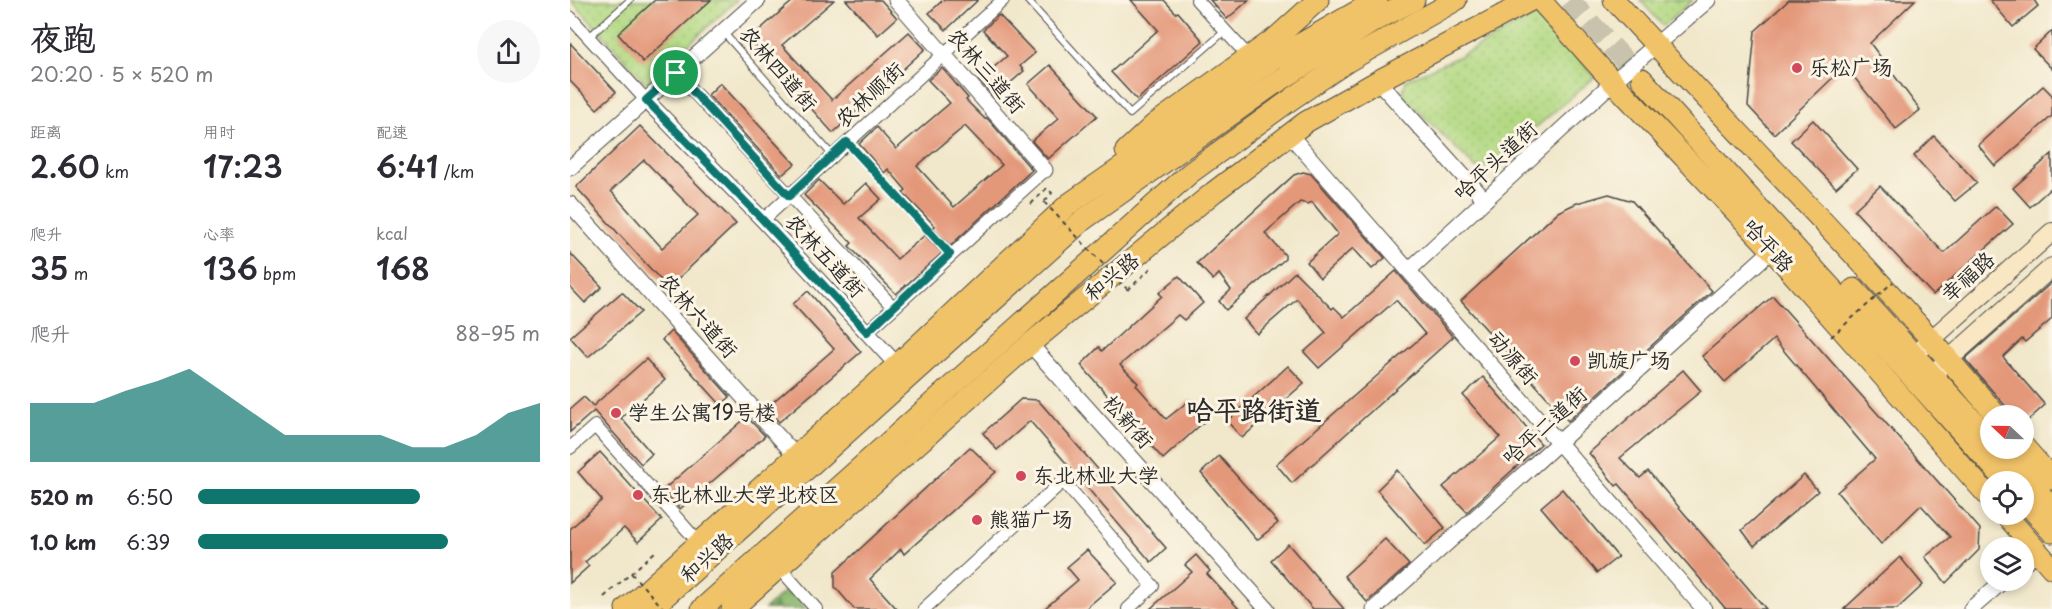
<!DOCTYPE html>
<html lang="zh">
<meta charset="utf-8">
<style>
:root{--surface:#fff;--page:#f7f7f7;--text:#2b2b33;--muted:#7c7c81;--accent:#0f766e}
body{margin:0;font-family:"Playpen Sans","LXGW WenKai TC",sans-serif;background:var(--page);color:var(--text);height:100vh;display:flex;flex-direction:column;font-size:22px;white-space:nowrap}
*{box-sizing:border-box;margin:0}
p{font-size:20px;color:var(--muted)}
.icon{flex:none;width:33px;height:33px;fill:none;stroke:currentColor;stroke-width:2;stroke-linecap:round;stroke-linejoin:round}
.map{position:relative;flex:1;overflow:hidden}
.drawer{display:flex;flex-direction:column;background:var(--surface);width:570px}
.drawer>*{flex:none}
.needle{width:39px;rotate:292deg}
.controls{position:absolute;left:1410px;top:405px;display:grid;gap:12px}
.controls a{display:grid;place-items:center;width:54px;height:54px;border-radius:50%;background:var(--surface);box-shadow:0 3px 9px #0003;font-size:30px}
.pin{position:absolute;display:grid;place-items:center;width:51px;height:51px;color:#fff;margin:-26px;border:3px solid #fff;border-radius:50%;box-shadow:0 2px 6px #0007}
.round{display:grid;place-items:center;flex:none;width:63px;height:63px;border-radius:32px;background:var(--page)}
.headline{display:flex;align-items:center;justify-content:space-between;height:102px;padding:0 30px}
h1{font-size:33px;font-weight:600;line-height:45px}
.stats{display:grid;grid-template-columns:repeat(3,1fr);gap:9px;height:102px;padding:6px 30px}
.stats div{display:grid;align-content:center}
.stats b{font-size:30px;font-weight:600}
.stats small{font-size:16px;font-weight:400}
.stats p{font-size:16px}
.chart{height:168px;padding:12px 30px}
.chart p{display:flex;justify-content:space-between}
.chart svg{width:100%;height:108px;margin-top:6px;fill:var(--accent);opacity:.7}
ul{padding:0 30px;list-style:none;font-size:20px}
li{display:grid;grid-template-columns:96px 72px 1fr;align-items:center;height:45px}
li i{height:15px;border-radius:8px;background:var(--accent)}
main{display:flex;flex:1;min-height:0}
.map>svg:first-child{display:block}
.forest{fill:url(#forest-firs);stroke:#5c724e;stroke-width:1.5}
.park{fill:url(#park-dots);stroke:#6e8257;stroke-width:1.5}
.building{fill:#e4987a;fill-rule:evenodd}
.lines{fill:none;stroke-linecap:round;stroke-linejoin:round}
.trunk-tunnel{stroke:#c9c2ac;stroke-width:21;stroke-dasharray:21 10;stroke-linecap:butt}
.service-casing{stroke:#494743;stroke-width:8}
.minor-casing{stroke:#494743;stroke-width:14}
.tertiary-casing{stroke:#494743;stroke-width:17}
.secondary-casing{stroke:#494743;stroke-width:20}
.trunk-casing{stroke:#494743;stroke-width:23}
.path{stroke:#494743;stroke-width:2;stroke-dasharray:4.5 4.5;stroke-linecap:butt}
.service{stroke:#fff;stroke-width:6}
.minor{stroke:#fff;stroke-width:12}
.tertiary{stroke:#fff;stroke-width:15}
.secondary{stroke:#f9e7c3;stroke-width:18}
.trunk{stroke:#f1c369;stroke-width:21}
.path-bridge{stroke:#494743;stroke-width:2;stroke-dasharray:4.5 4.5;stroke-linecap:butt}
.route-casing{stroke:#fff;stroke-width:12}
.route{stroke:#0f766e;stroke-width:8}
.poi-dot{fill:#d1495b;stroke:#fcf5e5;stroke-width:2}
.labels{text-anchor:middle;stroke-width:6;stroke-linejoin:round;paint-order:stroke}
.poi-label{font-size:21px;fill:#2b2b2b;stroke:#fcf5e5;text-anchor:start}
.street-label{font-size:21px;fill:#2b2b2b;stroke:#fcf5e5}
.district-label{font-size:27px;font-weight:bold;fill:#2b2b2b;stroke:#fcf5e5}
</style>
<main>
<section class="drawer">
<div class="headline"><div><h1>夜跑</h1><p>20:20 · 5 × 520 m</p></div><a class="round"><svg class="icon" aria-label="share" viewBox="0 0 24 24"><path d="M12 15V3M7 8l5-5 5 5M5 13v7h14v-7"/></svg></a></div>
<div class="stats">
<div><p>距离</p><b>2.60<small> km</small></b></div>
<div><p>用时</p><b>17:23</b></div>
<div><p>配速</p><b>6:41<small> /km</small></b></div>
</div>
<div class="stats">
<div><p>爬升</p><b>35<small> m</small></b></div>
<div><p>心率</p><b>136<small> bpm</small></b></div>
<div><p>kcal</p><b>168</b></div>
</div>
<div class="chart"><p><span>爬升</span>88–95 m</p>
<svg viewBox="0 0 160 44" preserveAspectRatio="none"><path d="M0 44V20L10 20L20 20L30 15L40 11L50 6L60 15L70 24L80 33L90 33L100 33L110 33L120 38L130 38L140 33L150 24L160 20V44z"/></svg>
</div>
<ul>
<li><b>520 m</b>6:50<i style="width:65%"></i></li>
<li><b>1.0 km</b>6:39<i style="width:73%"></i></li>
</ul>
</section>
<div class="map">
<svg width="1482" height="609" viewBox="0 0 1482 609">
<defs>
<pattern id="forest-firs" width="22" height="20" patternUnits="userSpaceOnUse" patternTransform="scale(1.5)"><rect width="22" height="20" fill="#8db971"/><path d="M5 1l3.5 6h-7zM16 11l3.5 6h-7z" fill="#73975d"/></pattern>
<pattern id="park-dots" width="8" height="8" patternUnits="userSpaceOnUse" patternTransform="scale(1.5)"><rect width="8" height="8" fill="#b2d983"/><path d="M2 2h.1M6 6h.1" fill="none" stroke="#99ba71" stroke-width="1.8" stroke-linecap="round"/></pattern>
</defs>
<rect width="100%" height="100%" fill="#fcf5e5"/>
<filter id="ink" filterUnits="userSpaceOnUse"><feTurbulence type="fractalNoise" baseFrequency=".0167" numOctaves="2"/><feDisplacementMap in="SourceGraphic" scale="12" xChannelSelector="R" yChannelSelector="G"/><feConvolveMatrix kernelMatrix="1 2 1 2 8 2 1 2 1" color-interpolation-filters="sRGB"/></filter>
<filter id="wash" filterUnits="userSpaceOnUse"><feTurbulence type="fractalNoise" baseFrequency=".008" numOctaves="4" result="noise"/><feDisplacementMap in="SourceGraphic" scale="24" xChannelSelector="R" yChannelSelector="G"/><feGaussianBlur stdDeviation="1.35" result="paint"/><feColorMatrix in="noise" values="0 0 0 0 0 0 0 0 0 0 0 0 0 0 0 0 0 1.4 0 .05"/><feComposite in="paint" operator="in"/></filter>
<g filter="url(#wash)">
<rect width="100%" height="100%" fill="#f1e8cc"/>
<polygon class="forest" points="219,588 236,609 195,609 218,588"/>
<g class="park">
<polygon points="1,0 167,0 76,83"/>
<polygon points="1070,0 1123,0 1093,26"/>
<polygon points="968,14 1025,77 919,167 906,168 834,97 833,91 836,80 890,56"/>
</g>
<g id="blocks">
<g class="building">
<polygon points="85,0 141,0 73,62 48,34"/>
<polygon points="224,0 264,0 212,45 262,100 339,32 355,49 263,133 179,39"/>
<polygon points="276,0 311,0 327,18 308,35"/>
<polygon points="373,0 408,0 376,30 359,13"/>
<polygon points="561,0 594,0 606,13 608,12 633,41 567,100 541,72 588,30"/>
<polygon points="640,0 679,0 657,19"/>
<polygon points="1219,0 1345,0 1300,43 1350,110 1326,129 1275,66 1204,134 1178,106 1185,31"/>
<polygon points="1420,0 1464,0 1468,6 1443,27"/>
<polygon points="429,15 465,53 450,66 454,71 424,97 409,80 437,56 413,30"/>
<polygon points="1482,31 1482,69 1463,49"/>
<polygon points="0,43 46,92 27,109 0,81"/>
<polygon points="480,65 527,116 478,159 462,141 489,118 458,84"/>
<path d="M372,68l26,30 -2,2 19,19 2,-1 45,52 -82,76 -17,-18 2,-2 -32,-33 3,-3 -18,-21 -4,4 -25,-29 18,-17 19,22 54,-46 -22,-23zM395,126l37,39 -48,42 -37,-41z"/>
<polygon points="150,83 225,164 212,175 138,95"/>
<polygon points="1473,86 1482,95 1482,116 1425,166 1408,145"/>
<polygon points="1243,120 1287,169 1266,188 1221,141"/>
<path d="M70,126l96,98 -68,64 -92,-101zM74,160l54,55 -36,33 -51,-57z"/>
<polygon points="1364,136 1407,183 1385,201 1344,156"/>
<polygon points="1482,154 1482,187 1460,207 1443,188"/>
<polygon points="733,172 741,174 815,258 802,269 783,248 750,278 737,262 768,234 742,202 738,204 730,202 695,233 715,255 715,259 656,310 649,301 661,290 649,274 643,280 627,263 724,175"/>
<polygon points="249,180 273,204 296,183 311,199 289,218 327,259 355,235 372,253 326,294 279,246 282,243 234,195"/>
<polygon points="1310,186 1374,253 1426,206 1443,224 1363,295 1284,210"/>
<polygon points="1039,194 1062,201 1142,291 998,421 891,301 988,212 1007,203"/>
<polygon points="0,253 32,287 15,303 0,287"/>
<polygon points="826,271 883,337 722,483 706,464 855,334 826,300 749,368 734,352 756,333 727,299 687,334 674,319 725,272 762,309 764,307 774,317"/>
<polygon points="609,276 633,303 614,320 608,315 550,365 568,383 566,385 596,419 620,400 637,419 593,459 511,365 529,347 532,351 592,296 589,293"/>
<polygon points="1482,282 1482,319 1455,342 1452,339 1433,357 1475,405 1454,424 1454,416 1444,416 1395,359"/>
<polygon points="238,291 291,352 209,422 196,408 264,349 223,304"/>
<polygon points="52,292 71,312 18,357 0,337"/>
<polygon points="1203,296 1410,529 1409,550 1376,583 1355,557 1380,537 1351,505 1311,544 1267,492 1305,459 1204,339 1155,382 1132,356"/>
<polygon points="101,331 160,397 151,405 92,340"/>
<polygon points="76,359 95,380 51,418 82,454 71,464 24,411 0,432 0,409 14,397 23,406"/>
<polygon points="718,366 734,383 672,438 657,421"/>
<polygon points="1113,370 1131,391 1050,458 1070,478 1078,471 1196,609 1156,609 1049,484 1046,486 1019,453"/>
<polygon points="913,377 971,444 897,512 873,487 930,437 893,395"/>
<polygon points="451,399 468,400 596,548 581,562 460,421 427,450 413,433"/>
<polygon points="177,417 195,436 110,509 93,490"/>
<polygon points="400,447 426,472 334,554 331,549 300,579 327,609 284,609 265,587 265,572"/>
<polygon points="30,452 92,520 68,542 54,528 15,562 19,566 0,583 0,529 32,500 8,472"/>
<polygon points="649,456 708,523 687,540 631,473"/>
<polygon points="827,470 875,528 855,545 807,490"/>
<polygon points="1234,475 1248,491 1184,546 1172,530"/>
<polygon points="992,489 1048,557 1027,573 971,507"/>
<polygon points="815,539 839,565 797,602 774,576"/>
<polygon points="718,544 774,609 743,609 701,560"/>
<polygon points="517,550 547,582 515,609 474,609 508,580 497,567"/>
<polygon points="626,555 640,571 637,574 669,609 580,609 622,572 615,565"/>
<polygon points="1330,557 1353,585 1327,609 1274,609"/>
</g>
</g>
</g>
<g filter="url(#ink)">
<use href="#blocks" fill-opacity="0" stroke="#494743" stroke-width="1.5"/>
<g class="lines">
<polyline class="trunk-tunnel" points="999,0 1072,79"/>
<defs>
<g id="service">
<polyline points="457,0 560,114 655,31"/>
<polyline points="153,32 263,156"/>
<polyline points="19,37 60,0"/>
<polyline points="278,143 380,254"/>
</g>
<g id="minor">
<polyline points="627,0 679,57"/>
<polyline points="0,17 76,100"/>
<polyline points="106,73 323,307"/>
<polyline points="193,220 433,0"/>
<polyline points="297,332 475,170"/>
<polyline points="0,448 25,426 129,543"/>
<polyline points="209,567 246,609"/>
<polyline points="354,609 493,481 583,586 558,609"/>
</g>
<g id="tertiary">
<polyline points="326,0 475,170"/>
<polyline points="808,81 915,200"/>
<polyline points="76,100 193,220 327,365"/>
<polyline points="720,135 1134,609"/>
<polyline points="0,168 188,0"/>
<polyline points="0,204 225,455"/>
<polyline points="839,270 1043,82 1138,0"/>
<polyline points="460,344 697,609"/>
<polyline points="1454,563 1467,551"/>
<polyline points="804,609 1202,250"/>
<polyline points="1401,609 1434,580"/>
</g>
<g id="secondary">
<polyline points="1344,355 1482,232"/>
<polyline points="1368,369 1482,267"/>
</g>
<g id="trunk">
<polyline points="970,0 1043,82 1202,250 1420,498"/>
<path d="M1044,0c127,138 262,271 383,416"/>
<polyline points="1072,79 1437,482"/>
<polyline points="556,151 585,124 707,37 748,0"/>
<polyline points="1284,289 1420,439"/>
<polyline points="1454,447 1482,479"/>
<polyline points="1429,448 1482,508"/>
<polyline points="1454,500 1482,532"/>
<polyline points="1435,514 1482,568"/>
<polyline points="56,609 327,365 499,204 597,136 699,62 807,0"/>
<polyline points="81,609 513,220 704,84 804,21 844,0"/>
<polyline points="132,609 620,173 723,98 778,61 886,0"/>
<polyline points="162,609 460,344 644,192 736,122 808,81 961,0"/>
</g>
</defs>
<use href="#service" class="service-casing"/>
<use href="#minor" class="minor-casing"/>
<use href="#tertiary" class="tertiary-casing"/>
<use href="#secondary" class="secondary-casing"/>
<use href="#trunk" class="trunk-casing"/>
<g class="path">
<polyline points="461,204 477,188 482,193 474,202"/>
<polyline points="558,290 582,267"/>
<polyline points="34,597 86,551"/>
</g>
<use href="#service" class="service"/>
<use href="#minor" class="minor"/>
<use href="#tertiary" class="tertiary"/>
<use href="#secondary" class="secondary"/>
<use href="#trunk" class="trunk"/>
<g class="path-bridge">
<polyline points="474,202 558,290"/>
<polyline points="1261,337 1323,282"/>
<polyline points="61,573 94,609"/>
</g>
</g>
</g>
<g class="lines" filter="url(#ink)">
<defs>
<polygon id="route" points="106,73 219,196 277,142 380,254 297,332 193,220 76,100"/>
</defs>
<use href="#route" class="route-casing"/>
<use href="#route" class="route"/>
</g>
<g class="poi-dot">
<circle cx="1227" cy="68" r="6"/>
<circle cx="1005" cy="361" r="6"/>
<circle cx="46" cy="413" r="6"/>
<circle cx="451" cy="476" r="6"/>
<circle cx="68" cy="495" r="6"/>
<circle cx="407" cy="520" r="6"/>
</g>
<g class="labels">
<g class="poi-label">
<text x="1239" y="75">乐松广场</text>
<text x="1017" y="368">凯旋广场</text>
<text x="58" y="420">学生公寓19号楼</text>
<text x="463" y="483">东北林业大学</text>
<text x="80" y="502">东北林业大学北校区</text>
<text x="419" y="527">熊猫广场</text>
</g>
<g class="street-label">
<text transform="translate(208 69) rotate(49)" y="7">农林四道街</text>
<text transform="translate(416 71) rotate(49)" y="7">农林三道街</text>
<text transform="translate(300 95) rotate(-43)" y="7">农林顺街</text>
<text transform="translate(926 161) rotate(-43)" y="7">哈平头道街</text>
<text transform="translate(1198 246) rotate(47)" y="7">哈平路</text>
<text transform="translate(255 256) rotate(47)" y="7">农林五道街</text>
<text transform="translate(542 277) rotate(-39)" y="7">和兴路</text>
<text transform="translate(1398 277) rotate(-42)" y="7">幸福路</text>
<text transform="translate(128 316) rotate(48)" y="7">农林六道街</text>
<text transform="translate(943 358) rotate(49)" y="7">动源街</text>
<text transform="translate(558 422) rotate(48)" y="7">松新街</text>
<text transform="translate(975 426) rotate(-42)" y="7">哈平二道街</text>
<text transform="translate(137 558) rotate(-42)" y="7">和兴路</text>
</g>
<g class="district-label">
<text x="684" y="420">哈平路街道</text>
</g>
</g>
</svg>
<div class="controls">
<a><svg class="needle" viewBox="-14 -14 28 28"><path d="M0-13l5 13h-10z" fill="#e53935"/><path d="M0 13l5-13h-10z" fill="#7c7c81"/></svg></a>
<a><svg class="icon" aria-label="locate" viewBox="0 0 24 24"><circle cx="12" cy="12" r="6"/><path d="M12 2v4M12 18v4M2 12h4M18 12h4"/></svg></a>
<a><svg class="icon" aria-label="layers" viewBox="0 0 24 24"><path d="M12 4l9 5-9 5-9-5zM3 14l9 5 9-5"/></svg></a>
</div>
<div class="pin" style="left:106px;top:73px;background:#1e9e55"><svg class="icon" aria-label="arrive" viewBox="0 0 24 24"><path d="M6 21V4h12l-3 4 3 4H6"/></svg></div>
</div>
</main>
